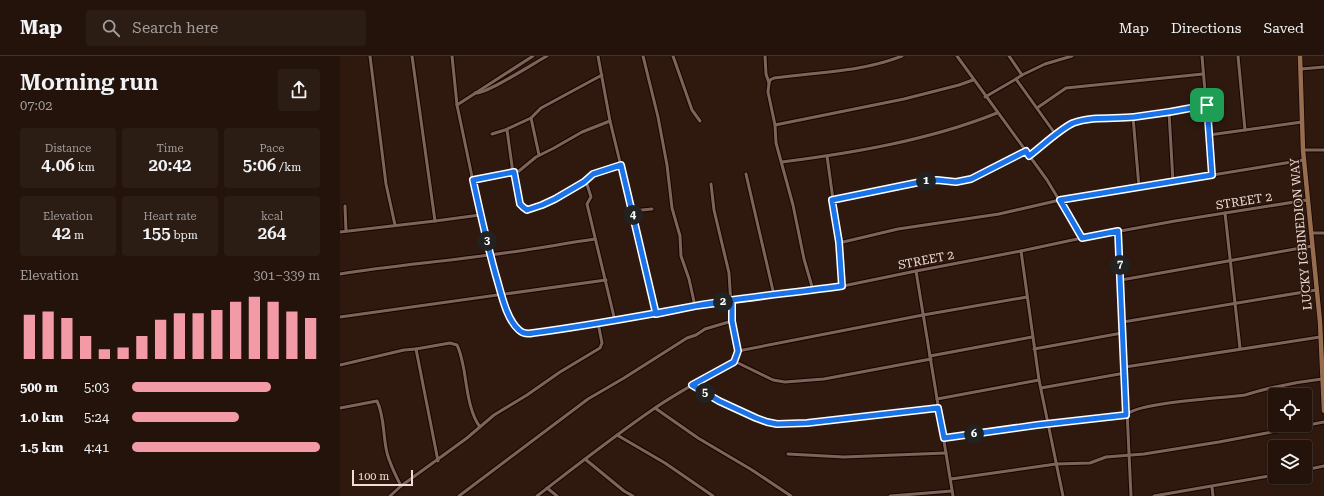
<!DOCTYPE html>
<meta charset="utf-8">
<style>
:root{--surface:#23130b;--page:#2b1c14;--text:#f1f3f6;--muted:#a39e9d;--line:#40322c;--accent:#f39aa7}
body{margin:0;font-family:"Roboto Serif",serif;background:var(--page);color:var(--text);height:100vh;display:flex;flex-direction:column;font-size:15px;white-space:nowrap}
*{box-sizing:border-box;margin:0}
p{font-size:13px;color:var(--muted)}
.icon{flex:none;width:22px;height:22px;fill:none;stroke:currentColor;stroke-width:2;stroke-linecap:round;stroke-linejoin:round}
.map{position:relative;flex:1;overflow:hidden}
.drawer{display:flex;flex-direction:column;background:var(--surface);width:340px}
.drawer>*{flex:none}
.buttons{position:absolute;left:928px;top:332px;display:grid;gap:8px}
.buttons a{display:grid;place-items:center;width:44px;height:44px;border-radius:4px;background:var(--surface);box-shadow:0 1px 3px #0004,0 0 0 1px var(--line);font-size:20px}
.scale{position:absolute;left:12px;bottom:10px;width:61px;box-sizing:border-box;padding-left:4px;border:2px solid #eeded7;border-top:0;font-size:11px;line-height:14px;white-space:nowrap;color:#eeded7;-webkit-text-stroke:3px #2f190f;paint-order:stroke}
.pin{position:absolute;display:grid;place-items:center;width:34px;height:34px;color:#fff;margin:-17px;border-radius:8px;box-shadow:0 2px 6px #0006}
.km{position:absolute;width:20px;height:20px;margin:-10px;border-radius:50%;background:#222;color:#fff;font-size:11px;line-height:20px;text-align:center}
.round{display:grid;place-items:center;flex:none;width:42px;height:42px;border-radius:4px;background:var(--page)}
.summary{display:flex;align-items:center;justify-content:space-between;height:68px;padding:0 20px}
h1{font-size:22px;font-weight:600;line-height:30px}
.figures{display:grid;grid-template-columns:repeat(3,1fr);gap:6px;height:68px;padding:4px 20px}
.figures div{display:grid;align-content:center;border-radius:4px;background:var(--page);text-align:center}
.figures b{font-size:17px;font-weight:600}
.figures small{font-size:11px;font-weight:400}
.figures p{font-size:11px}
.chart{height:112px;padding:8px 20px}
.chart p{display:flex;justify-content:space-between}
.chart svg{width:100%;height:72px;margin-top:4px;stroke:var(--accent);stroke-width:6}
ul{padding:0 20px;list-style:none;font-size:13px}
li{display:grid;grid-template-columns:64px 48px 1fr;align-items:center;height:30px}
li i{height:10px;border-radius:5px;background:var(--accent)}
header{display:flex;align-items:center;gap:24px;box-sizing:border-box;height:56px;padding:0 20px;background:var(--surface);border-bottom:1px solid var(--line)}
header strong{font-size:19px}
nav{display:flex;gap:22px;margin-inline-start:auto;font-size:14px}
.search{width:280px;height:36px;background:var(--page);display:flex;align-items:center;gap:10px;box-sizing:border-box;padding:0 14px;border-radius:4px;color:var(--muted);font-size:15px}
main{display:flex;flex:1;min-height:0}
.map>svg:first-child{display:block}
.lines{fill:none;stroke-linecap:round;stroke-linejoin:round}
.street-casing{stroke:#160400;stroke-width:5}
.secondary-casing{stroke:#160400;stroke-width:6}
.street{stroke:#7e6458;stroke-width:3}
.secondary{stroke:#966d4f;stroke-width:4.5}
.route-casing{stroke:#fff;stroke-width:8}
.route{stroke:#1a73e8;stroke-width:5}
.labels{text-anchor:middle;stroke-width:3;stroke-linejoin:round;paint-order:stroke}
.street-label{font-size:12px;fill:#eeded7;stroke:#2f190f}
</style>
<header>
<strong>Map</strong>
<div class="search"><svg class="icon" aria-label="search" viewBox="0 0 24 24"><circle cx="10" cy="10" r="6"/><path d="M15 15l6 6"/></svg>Search here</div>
<nav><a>Map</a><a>Directions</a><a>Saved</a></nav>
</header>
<main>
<section class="drawer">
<div class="summary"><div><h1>Morning run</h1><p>07:02</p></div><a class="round"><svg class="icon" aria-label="share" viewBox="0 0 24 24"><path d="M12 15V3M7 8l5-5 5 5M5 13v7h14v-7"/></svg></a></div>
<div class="figures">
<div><p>Distance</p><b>4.06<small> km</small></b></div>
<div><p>Time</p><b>20:42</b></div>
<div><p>Pace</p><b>5:06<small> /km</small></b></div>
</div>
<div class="figures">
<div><p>Elevation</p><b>42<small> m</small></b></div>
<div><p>Heart rate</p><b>155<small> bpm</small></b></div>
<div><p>kcal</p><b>264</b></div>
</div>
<div class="chart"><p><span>Elevation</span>301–339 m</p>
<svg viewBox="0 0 160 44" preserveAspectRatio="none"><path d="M5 44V17M15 44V15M25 44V19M35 44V30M45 44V38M55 44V37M65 44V30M75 44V20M85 44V16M95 44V16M105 44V14M115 44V9M125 44V6M135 44V9M145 44V15M155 44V19"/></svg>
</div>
<ul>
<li><b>500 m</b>5:03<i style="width:74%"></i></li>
<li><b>1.0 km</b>5:24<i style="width:57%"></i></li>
<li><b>1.5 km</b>4:41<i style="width:100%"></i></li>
</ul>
</section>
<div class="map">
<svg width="984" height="440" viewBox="0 0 984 440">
<rect width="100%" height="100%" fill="#2f190f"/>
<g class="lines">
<defs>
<g id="street">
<polyline points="30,0 46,128 55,169"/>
<polyline points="72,0 95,165"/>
<polyline points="112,0 117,49 140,159 150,199 161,239 170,262 178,273 186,278 317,258 355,250 503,230 576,215 681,195 742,182 835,165 967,144"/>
<polyline points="258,0 270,65"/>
<polyline points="303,0 318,61 327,109 332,152 340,180 341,200 349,223 355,250"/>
<polyline points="333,0 352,54 360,65"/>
<polyline points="425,0 426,18 429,27"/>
<polyline points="617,0 707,124 742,182"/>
<polyline points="669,0 682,19 705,8 732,0"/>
<polyline points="862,0 872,119"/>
<polyline points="898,0 905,74"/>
<polyline points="961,13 984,11"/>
<polyline points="682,19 676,23 716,79"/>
<path d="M135,37c10,2 59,-30 72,-37"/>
<polyline points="645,41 676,23"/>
<polyline points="117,49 193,0"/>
<polyline points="697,52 726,32 863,18"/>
<polyline points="829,56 833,126"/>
<polyline points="793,61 799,131"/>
<polyline points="435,69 564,43 619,29 633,24"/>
<polyline points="167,74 173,117"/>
<polyline points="152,78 165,74 191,62"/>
<polyline points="869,79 962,66"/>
<polyline points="963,94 984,94"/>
<polyline points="199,99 191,62 201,52 262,19"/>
<polyline points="487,100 499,187 503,230"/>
<path d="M689,100c12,-9 31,-28 44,-33 18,-6 42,-4 61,-6 24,-3 49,-7 73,-12"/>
<path d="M442,106c71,-9 148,-22 215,-49"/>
<polyline points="174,116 180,148 183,151 187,154 202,149 215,143 244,126 253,118 281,109"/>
<polyline points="406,118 434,239"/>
<polyline points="133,124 172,117 179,115 196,101 214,92 242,76 270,65 317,258"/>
<polyline points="246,125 251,141 247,148 275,265"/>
<polyline points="371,128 374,154 389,217 392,265 398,295 394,305"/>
<polyline points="492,144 585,125 597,124 616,126 631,123 686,95"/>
<polyline points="5,150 6,175"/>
<polyline points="292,155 312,153"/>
<polyline points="885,157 900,292"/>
<polyline points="778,175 783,266 782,277 785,311 791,440"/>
<polyline points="0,176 95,165 140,159"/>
<polyline points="971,177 984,177"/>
<polyline points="499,187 558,173 659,158 720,144 964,104"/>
<polyline points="681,195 699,324 723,440"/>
<polyline points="576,215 613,440"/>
<path d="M0,218c49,-8 99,-12 149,-19 36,-4 71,-11 106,-16"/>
<polyline points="781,224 972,190"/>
<path d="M473,234l-9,-31 -11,-54 -17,-62 -1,-18 -7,-33 1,-9 1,-3 4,-2c43,-6 88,-6 128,-22"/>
<polyline points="0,261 266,224"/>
<polyline points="783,266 976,234"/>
<path d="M76,293l34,-6 7,2c4,8 5,16 7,25 3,18 5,42 16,57"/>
<polyline points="694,293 782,277"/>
<polyline points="398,295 583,259 687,241"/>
<polyline points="590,300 692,281"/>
<polyline points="0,309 64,294 76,293 98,405"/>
<polyline points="785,311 980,281"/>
<polyline points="352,329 379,345 416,362 427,366 437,368 455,368 598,352"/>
<polyline points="701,332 785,317"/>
<polyline points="597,343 699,324"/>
<path d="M0,352l37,-7c7,14 6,31 9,47 2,13 9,26 15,38"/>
<polyline points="315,352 358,382 412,414 451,440"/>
<polyline points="277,379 325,407 373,440"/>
<path d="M604,382l93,-13 89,-10c11,-13 99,-17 119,-20 26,-8 50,-13 77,-16"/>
<polyline points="448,398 504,401 606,397"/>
<polyline points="245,403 284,435 293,440"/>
<polyline points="965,414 984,410"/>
<polyline points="611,423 716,408 750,407 766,401 804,398 879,386 984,366"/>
<polyline points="872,431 873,440"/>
<polyline points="207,432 217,440"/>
<polyline points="50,440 61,430 127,382 154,359 187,339 220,316 260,292 262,287 258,267"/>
<polyline points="119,440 248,343 284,322 347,282 356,279 365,273 392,265"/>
<path d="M197,440c39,-30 77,-60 118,-88 25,-17 52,-31 79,-47l39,19 12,2 39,-3 107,-20"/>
<polyline points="550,440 612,435"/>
<polyline points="814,440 935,419"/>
</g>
<polyline id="secondary" points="960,0 963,94 980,266 984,355"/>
</defs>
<use href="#street" class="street-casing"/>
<use href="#secondary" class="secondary-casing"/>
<use href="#street" class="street"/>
<use href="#secondary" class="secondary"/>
</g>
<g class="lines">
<defs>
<path id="route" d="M867,49c-24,5 -48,9 -73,12 -19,2 -42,-1 -61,6 -13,6 -32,24 -44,33l-3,-5 -55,28 -15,3 -19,-2 -12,1 -93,19 7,42 3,44c-49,7 -98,11 -147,20 -54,10 -108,20 -162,27 -5,1 -10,1 -14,-3 -13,-11 -18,-38 -23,-54 -9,-32 -16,-64 -23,-96l41,-8 6,32 3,3 4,3 15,-5 13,-6 29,-17 9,-8 28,-9 35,149 39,-8 37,-5v20l6,30 -4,11 -42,23 27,16 37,17 11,4 10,2 30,-1 131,-15 6,30 93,-13 89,-10 -8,-184 -36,7 -22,-38 152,-25 -5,-70"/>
</defs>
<use href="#route" class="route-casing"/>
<use href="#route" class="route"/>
</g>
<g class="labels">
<g class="street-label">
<text transform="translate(904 145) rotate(-9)" y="4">STREET 2</text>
<text transform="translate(961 178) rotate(-95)" y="4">LUCKY IGBINEDION WAY</text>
<text transform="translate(586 204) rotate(-11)" y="4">STREET 2</text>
</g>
</g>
</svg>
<div class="buttons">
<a><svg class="icon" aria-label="locate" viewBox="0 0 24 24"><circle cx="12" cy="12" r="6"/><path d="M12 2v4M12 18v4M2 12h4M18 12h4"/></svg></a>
<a><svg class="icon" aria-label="layers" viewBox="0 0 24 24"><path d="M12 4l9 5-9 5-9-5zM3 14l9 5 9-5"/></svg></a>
</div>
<div class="scale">100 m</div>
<div class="pin" style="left:867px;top:49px;background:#1e9e55"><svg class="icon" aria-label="arrive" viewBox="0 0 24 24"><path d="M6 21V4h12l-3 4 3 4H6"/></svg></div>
<b class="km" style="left:586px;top:125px">1</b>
<b class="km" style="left:383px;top:246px">2</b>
<b class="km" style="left:147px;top:185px">3</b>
<b class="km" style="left:293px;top:159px">4</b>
<b class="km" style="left:365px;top:337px">5</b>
<b class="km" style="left:634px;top:378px">6</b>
<b class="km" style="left:780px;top:209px">7</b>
</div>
</main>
